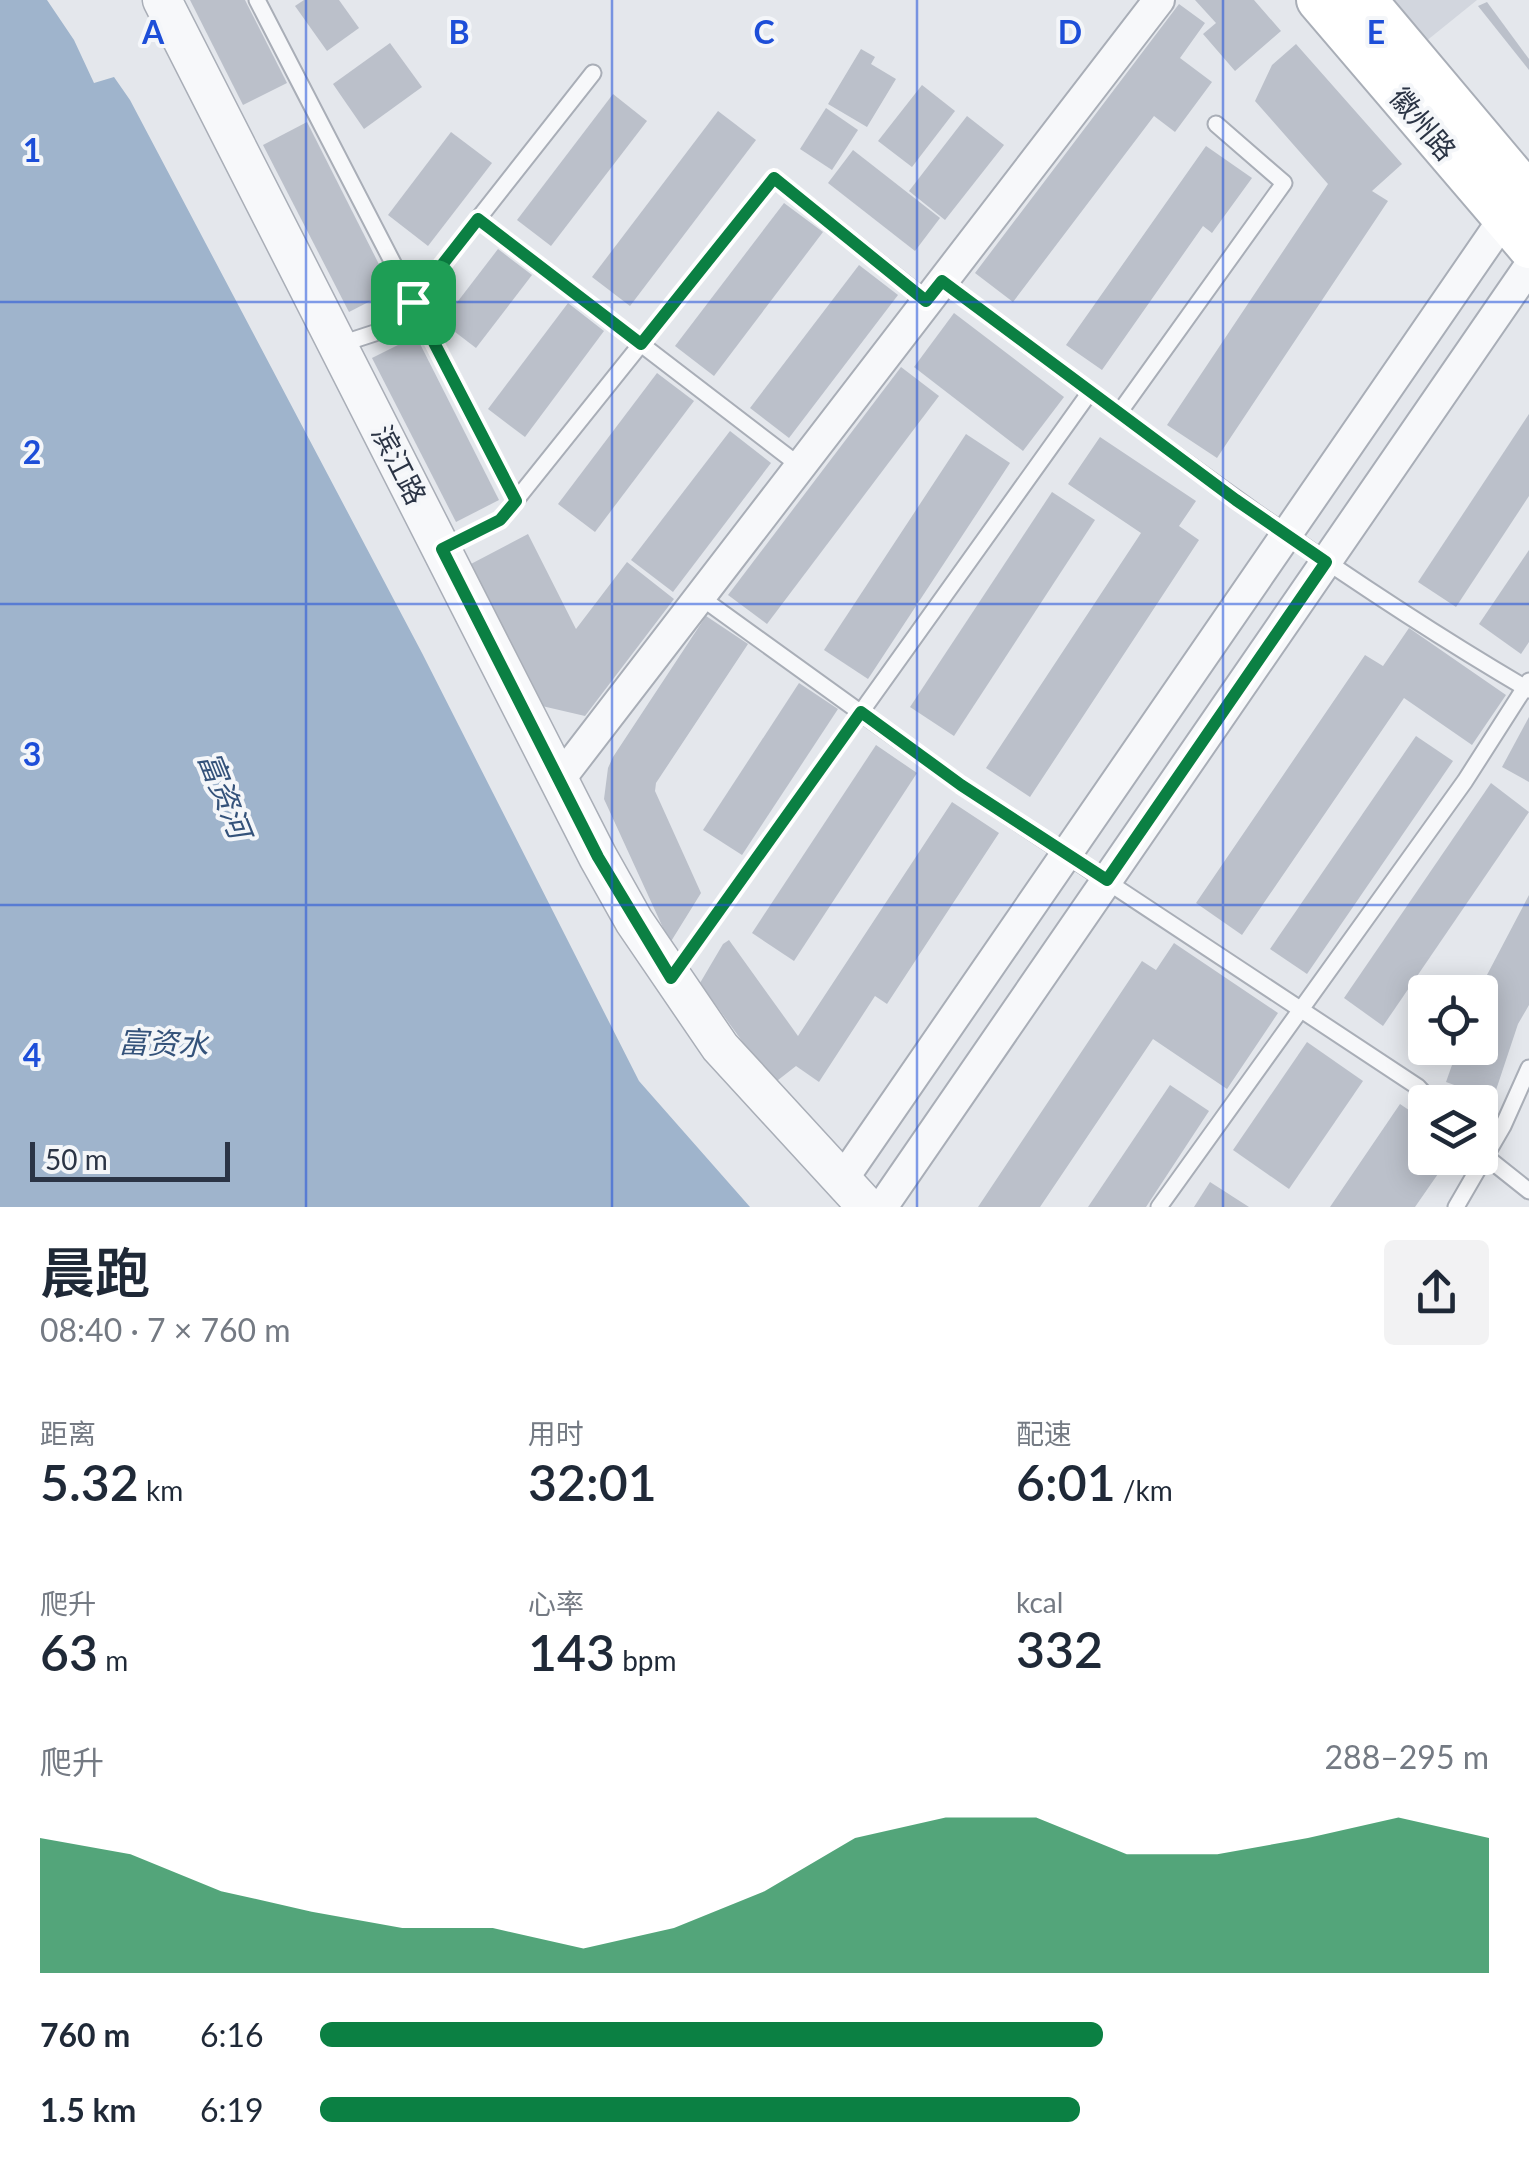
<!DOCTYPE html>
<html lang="zh">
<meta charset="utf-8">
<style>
:root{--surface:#fff;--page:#f2f2f3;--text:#1f2937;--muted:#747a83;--accent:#0b8043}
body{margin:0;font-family:Lato,"Noto Sans SC",sans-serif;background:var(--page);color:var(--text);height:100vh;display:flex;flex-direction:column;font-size:38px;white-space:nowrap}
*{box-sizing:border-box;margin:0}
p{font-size:32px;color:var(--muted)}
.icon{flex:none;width:55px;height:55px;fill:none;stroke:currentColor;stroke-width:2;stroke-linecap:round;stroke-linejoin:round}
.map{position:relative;height:1207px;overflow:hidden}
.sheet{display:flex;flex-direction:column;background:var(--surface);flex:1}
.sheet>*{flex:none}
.controls{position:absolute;left:1408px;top:975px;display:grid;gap:20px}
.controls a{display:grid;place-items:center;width:90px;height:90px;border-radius:10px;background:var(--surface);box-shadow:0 5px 25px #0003;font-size:50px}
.scale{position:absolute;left:30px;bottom:25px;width:200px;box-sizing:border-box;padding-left:10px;border:5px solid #2b3445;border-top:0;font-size:28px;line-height:35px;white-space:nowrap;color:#2b3445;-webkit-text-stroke:8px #f4f6f9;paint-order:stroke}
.pin{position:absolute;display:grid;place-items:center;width:85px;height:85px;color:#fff;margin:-42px;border-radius:20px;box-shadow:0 5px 15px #0006}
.round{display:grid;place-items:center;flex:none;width:105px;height:105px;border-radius:10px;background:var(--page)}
.summary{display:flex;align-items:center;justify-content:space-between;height:170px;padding:0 40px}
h1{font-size:55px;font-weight:600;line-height:75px}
.metrics{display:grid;grid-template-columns:repeat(3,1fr);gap:15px;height:170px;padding:10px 40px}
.metrics div{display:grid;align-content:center}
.metrics b{font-size:50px;font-weight:600}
.metrics small{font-size:28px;font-weight:400}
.metrics p{font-size:28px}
.chart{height:280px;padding:20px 40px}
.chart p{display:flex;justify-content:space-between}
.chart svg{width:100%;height:180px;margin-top:10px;fill:var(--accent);opacity:.7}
ul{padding:0 40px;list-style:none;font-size:32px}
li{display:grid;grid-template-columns:160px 120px 1fr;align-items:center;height:75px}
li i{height:25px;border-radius:12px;background:var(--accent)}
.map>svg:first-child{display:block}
.built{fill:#d2d6de}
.water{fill:#9fb4cc}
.building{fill:#bbc0ca}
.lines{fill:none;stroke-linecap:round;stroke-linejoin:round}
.service-casing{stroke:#a9aeb7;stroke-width:19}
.minor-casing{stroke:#a9aeb7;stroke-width:34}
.tertiary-casing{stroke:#a9aeb7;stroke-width:41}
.secondary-casing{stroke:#a9aeb7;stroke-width:46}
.service{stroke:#f7f8fa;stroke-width:15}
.minor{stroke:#f7f8fa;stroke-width:30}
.tertiary{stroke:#f7f8fa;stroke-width:38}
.secondary{stroke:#fff;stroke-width:42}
.route-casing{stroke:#fff;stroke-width:20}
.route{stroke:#0b8043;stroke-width:12}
.grid{fill:none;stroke:#1d4ed8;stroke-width:2.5;stroke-opacity:0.55}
.labels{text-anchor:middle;stroke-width:8;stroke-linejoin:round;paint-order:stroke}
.street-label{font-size:28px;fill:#2b3445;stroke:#f4f6f9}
.water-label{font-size:30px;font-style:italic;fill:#34527a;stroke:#f4f6f9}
.grid-label{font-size:32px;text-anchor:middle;font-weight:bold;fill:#1d4ed8;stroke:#f4f6f9;stroke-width:8;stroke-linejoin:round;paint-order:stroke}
</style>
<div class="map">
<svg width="1529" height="1207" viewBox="0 0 1529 1207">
<rect width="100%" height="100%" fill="#e4e7ec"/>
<polygon class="built" points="1388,0 1477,0 1425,42"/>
<polygon class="water" points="0,0 47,0 74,40 94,83 114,77 130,100 422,653 639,1081 750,1207 0,1207"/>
<g class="building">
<polygon points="190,0 245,0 287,83 243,105"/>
<polygon points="304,0 339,0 359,28 327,51 295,6"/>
<polygon points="1195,0 1254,0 1281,31 1235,71 1203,34 1216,23"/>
<polygon points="1487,2 1529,59 1529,70 1478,6"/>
<polygon points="1179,4 1205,23 1180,58 1212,82 1175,132 1154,116 1013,302 975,273"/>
<polygon points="390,43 422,87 364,129 333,84"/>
<polygon points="1296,44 1402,164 1372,191 1388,201 1217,458 1167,425 1328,184 1255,101 1272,65"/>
<polygon points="861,49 875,57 871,64 896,79 867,127 828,104"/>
<polygon points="922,85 955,111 912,167 878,141"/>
<polygon points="613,94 647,121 551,246 517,220"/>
<polygon points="826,108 858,130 832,170 800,149"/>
<polygon points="718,111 756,140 630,306 592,277"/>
<polygon points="967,116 1004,145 945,220 909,191"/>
<polygon points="307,122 392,290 349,312 263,145"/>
<polygon points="451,132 492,163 428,246 388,215"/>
<polygon points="1206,146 1252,178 1212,233 1203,226 1102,370 1066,345"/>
<polygon points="853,150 940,218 915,251 828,183"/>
<polygon points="784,203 823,232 714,376 675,346"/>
<polygon points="498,249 532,275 476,348 442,322"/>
<polygon points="859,265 898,295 789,438 750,408"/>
<polygon points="568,303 604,331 525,437 488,409"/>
<polygon points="954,313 1064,397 1023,451 914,367"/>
<polygon points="416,336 499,500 456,522 372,358"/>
<polygon points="901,367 939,396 767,624 728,595"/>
<polygon points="657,373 694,401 595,532 558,504"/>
<polygon points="1529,414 1529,496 1456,607 1418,582"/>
<polygon points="730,431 771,463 673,592 631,560"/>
<polygon points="966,434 1010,463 868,679 824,650"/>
<polygon points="1100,437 1196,501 1179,526 1199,540 1030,797 986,768 1141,533 1068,484"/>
<polygon points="1052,492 1095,520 954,736 910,707"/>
<polygon points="528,534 576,629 627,562 674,599 585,716 542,706 469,565"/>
<polygon points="1529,550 1529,642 1521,654 1479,624"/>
<polygon points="706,616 748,644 656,783 655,791 701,893 670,943 604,799 608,768 613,757"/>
<polygon points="1409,628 1506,695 1472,745 1404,698 1242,935 1196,903 1365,655 1383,666"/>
<polygon points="799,683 838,709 742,855 703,830"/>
<polygon points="1529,717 1529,782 1502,767"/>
<polygon points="1416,736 1453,761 1307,974 1270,949"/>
<polygon points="876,745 917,773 794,961 752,933"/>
<polygon points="1491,783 1529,812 1383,1026 1344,998"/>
<polygon points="952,802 999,833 887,1004 875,996 819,1082 796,1066 773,1084 700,983 723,944 729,940 798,1036"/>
<polygon points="1529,895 1529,1005 1518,1024 1493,1099 1446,1082 1458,1048 1480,1048 1478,992"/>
<polygon points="1174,943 1278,1013 1227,1089 1153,1039 1040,1207 978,1207 1142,961 1156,970"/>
<polygon points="1307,1042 1363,1081 1289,1189 1233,1150"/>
<polygon points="1170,1085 1209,1111 1146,1207 1088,1207"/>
<polygon points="1400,1104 1425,1121 1425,1158 1449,1158 1415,1207 1330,1207"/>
<polygon points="1210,1182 1249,1207 1194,1207"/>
</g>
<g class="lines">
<defs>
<g id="service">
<polyline points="257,0 516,501"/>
<polyline points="478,219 800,466"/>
<path d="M942,281c191,143 380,288 587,409"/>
<polyline points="338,345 393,327 593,73"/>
<polyline points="1119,413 1284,183 1216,124"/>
<polyline points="442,549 500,520 774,178 927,301"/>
<polyline points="699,596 961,785 1418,1087 1432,1102"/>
<polyline points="673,975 1090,392"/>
<polyline points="1480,1152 1529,1191"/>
<polyline points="1159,1207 1465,781 1529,681"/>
<polyline points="1456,1207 1503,1126 1529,1068"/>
</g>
<g id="minor">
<polyline points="559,780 1159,0"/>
<polyline points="842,1180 1514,204"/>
<polyline points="882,1207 1529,267"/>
</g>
<polyline id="tertiary" points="162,0 598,857 634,921 720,1047 867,1207"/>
<g id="secondary">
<polyline points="1318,0 1529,247"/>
<polyline points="1365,0 1529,195"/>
</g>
</defs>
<use href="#service" class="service-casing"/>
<use href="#minor" class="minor-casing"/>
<use href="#tertiary" class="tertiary-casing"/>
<use href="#secondary" class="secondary-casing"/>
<use href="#service" class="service"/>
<use href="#minor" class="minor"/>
<use href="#tertiary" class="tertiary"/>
<use href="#secondary" class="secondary"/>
</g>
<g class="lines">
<defs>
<polygon id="route" points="774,178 926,301 942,281 1236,500 1326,562 1107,880 961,785 861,712 671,978 598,857 442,549 500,520 516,501 413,302 478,219 641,344"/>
</defs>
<use href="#route" class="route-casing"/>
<use href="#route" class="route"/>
</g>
<path class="grid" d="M306,0v1207M612,0v1207M917,0v1207M1223,0v1207M0,302h1529M0,604h1529M0,905h1529"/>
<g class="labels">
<g class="street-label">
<text transform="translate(1423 124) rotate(50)" y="10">徽州路</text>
<text transform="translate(399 465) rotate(63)" y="10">滨江路</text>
</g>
<g class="water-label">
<text transform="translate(224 795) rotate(68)" y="10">富资河</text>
<text transform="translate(163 1044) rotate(2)" y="10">富资水</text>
</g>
</g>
<g class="grid-label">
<text x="153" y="44">A</text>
<text x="459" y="44">B</text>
<text x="764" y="44">C</text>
<text x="1070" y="44">D</text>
<text x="1376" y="44">E</text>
<text x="32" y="162">1</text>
<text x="32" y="464">2</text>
<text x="32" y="766">3</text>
<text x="32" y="1067">4</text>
</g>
</svg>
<div class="controls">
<a><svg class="icon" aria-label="locate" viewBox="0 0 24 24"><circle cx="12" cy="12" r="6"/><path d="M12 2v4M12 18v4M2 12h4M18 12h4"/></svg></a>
<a><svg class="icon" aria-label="layers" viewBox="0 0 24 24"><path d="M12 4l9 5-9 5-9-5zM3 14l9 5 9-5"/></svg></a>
</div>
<div class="scale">50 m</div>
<div class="pin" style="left:413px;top:302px;background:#1e9e55"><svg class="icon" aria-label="arrive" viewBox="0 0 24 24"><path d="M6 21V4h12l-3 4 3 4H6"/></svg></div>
</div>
<section class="sheet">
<div class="summary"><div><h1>晨跑</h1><p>08:40 · 7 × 760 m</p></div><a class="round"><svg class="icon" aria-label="share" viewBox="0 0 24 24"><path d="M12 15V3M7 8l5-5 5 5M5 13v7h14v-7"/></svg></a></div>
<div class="metrics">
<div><p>距离</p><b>5.32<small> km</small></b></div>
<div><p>用时</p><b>32:01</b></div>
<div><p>配速</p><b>6:01<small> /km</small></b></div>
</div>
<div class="metrics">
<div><p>爬升</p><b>63<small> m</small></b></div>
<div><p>心率</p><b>143<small> bpm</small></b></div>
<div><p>kcal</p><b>332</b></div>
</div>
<div class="chart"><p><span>爬升</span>288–295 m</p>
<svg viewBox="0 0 160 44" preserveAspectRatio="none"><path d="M0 44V11L10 15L20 24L30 29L40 33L50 33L60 38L70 33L80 24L90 11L100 6L110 6L120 15L130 15L140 11L150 6L160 11V44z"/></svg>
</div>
<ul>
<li><b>760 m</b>6:16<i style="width:67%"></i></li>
<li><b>1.5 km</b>6:19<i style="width:65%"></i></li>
</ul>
</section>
